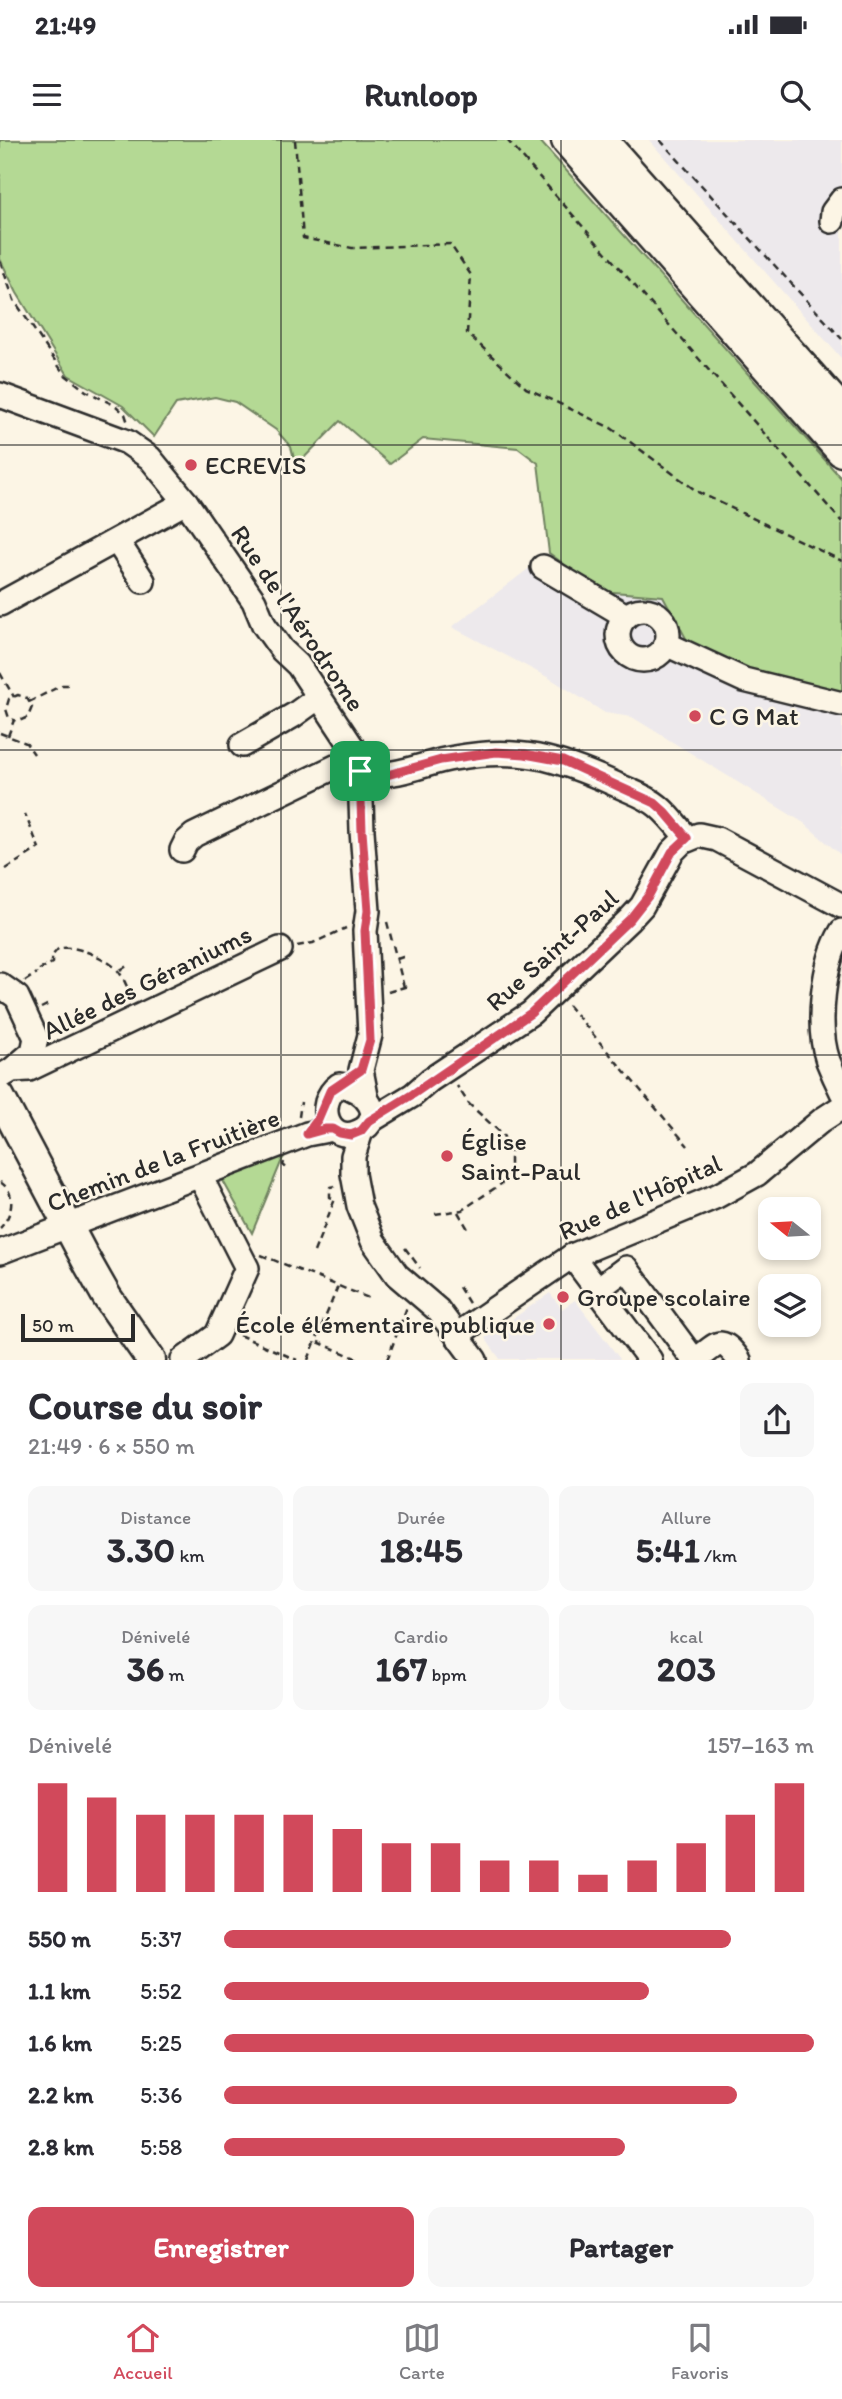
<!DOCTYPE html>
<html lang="fr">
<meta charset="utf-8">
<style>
:root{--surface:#fff;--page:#f7f7f7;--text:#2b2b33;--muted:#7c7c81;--line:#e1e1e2;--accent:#d1495b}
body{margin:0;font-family:Itim,sans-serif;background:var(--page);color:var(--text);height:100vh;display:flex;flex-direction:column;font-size:26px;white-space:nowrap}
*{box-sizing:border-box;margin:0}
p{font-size:23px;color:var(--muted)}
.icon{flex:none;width:38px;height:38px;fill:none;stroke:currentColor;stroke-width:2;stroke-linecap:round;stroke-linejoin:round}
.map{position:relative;height:1220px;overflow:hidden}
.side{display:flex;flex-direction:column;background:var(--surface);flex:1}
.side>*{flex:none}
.needle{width:46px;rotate:288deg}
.controls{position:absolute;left:758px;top:1057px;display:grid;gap:14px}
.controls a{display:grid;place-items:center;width:63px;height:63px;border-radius:14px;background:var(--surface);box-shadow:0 4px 10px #0003;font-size:35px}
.scale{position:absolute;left:21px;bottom:18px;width:114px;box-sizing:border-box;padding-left:7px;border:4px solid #2b2b2b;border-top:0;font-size:19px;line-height:24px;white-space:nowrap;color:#2b2b2b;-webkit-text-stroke:5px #fcf5e5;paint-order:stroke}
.pin{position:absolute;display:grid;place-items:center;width:60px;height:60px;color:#fff;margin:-30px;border-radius:14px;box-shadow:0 4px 10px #0006}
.round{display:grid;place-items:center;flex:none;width:74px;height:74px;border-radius:14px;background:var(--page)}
.summary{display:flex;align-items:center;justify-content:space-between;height:119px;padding:0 28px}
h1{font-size:38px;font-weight:700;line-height:52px}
.stats{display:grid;grid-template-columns:repeat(3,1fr);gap:10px;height:119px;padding:7px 28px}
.stats div{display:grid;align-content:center;border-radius:14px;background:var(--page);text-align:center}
.stats b{font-size:35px;font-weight:700}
.stats small{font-size:19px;font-weight:400}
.stats p{font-size:19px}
.chart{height:196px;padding:14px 28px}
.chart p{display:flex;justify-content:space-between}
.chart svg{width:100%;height:126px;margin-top:7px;stroke:var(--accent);stroke-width:6}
.action{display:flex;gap:14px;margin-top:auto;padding:14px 28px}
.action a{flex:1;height:80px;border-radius:14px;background:var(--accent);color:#fff;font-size:28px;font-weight:700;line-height:80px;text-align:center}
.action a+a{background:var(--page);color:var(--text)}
ul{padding:0 28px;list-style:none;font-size:23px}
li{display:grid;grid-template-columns:112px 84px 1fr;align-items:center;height:52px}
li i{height:18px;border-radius:9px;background:var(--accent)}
.status{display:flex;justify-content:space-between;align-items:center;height:49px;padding:0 35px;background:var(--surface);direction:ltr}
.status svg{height:19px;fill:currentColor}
header{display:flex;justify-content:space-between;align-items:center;height:91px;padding:0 28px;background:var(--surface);font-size:32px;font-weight:700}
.dock{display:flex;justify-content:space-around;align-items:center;height:98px;border-top:2px solid var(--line);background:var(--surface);font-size:19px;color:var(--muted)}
.dock a{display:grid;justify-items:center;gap:4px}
.dock .selected{color:var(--accent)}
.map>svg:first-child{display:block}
.built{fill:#ede9ec}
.green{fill:#b4d994;stroke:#708260;stroke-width:2}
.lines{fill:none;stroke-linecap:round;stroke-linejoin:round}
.minor-casing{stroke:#2b2b2b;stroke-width:28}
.major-casing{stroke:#2b2b2b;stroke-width:33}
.highway-casing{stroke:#2b2b2b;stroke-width:37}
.path{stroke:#2b2b2b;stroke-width:2.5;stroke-dasharray:7 5;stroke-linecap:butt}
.minor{stroke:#fcf5e5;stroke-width:23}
.major{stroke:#fcf5e5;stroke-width:28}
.highway{stroke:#fcf5e5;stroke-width:32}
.route-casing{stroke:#fff;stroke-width:14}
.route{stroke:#d1495b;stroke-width:9}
.grid{fill:none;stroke:#2b2b2b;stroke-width:2;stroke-opacity:0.55}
.poi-dot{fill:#d1495b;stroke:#fcf5e5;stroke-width:2.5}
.labels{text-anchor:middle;stroke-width:5;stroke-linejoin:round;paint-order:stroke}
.poi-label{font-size:26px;fill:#2b2b2b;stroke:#fcf5e5;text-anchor:start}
.street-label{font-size:26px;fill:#2b2b2b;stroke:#fcf5e5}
</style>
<div class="status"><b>21:49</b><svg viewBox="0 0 49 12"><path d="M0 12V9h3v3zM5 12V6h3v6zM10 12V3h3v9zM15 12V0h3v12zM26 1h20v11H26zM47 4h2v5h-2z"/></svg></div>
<header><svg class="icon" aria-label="menu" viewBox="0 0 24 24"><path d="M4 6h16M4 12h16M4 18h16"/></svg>Runloop<svg class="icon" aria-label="search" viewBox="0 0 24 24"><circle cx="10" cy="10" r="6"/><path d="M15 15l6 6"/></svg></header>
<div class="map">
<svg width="842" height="1220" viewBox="0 0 842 1220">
<rect width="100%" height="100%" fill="#fcf5e5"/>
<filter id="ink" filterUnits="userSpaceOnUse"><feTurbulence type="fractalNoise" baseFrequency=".0143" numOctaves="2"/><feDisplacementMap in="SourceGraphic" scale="14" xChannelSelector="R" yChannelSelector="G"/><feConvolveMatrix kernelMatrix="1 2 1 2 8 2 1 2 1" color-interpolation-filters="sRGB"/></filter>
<g filter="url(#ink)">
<g class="built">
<polygon points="649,0 842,0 842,219"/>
<polygon points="549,413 600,451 663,456 688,502 842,553 842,716 804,683 632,577 605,573 551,539 452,487"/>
<polygon points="550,1153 562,1169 575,1160 620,1219 500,1219 485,1198"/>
</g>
<g class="green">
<polygon points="0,0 539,0 842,339 842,553 748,530 688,502 663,456 600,451 549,413 538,323 518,308 423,299 390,324 340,281 296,326 291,307 276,290 235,262 215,257 176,264 154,297 123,266 68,235 17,153 0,119"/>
<polygon points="286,1014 282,1020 252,1093 222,1039"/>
</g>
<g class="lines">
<defs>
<g id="minor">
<polyline points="832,81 833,72 842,60"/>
<polyline points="0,255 127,302 150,318 186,362 254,461 264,485 282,510 298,525 353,608 360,631 362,691 368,771 365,791 370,895 361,930 366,956"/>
<polyline points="117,401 143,441"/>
<polyline points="543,427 626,476"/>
<polyline points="0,464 186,362"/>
<circle cx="643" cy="495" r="25"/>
<polyline points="666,504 744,540 842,564"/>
<polyline points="242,605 294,575 319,557"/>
<path d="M360,631c33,10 62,-8 94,-13 65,-12 103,0 161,26 14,7 31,12 43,22 11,9 20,21 29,32"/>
<polyline points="182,710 186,702 194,695 335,627 358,622"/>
<path d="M842,791c-19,31 -26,95 -14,130 4,10 9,21 14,31"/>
<polyline points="0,845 17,857 36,898 33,912 12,930"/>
<polyline points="0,937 12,930 29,929 280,809"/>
<path d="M339,945c26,2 50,34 19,47 -29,13 -45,-28 -19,-47z"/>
<polyline points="370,981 413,955 430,940 531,873 630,779 642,766 672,712 682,702 699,695 717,699 842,766"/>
<polyline points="361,991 353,1016 353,1034 359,1066 373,1101 397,1135 438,1170 475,1220"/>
<polyline points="0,1112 307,994 333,989"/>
<polyline points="572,1116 650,1220"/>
<polyline points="598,1149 626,1128 694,1220"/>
<polyline points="458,1194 572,1116 717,1056 757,1034 822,980 842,967"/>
<polyline points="183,1220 217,1195 247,1128 200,1036"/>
<path d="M696,1220c22,-16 24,-26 43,0"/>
</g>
<polyline id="major" points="0,957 86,1120 107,1157 151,1220"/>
<g id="highway">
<polyline points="568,0 842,310"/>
<polyline points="600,0 842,273"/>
</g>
</defs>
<use href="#minor" class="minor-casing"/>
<use href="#major" class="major-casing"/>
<use href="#highway" class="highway-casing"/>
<g class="path">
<polyline points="295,0 303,98 352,108 450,104 471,135 467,193 526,248 611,288 698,352 842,421"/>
<polyline points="507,0 842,382"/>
<polyline points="660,0 842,199"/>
<polyline points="0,121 14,160 64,234 86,251 116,266 125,274 128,283"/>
<polyline points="0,533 14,557"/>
<polyline points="29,562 62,545 69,545"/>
<polyline points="0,593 26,603 34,614"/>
<polyline points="8,596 14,580 9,578 6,569 9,559 18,555 27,558 32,567 28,577 19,581 14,580"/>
<polyline points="6,729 39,708 25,674"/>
<polyline points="387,782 404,847"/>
<polyline points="297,806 313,803 346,788"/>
<polyline points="397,819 406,816"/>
<path d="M39,830l13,-7v-7l6,-7c15,-6 52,10 61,23 6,8 9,18 13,26"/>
<polyline points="120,830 129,825"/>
<polyline points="25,841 37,833"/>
<polyline points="388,852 408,846"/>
<polyline points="568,865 688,1006"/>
<polyline points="41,868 51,863"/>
<polyline points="299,977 301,962"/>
<polyline points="284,1022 283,1025 289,1030"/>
<path d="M0,1042c17,10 13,33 0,46"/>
<polyline points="458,1072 468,1089"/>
<polyline points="435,1074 462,1070 501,1044 510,1029 510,1012 503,995 469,964 457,946"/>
<polyline points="405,1108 420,1128"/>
<polyline points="314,1112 335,1059 330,1057 330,1047 335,1046"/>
<polyline points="261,1115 371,1159"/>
<polyline points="459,1147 470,1165"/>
<polyline points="239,1195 297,1220"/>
<polyline points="318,1202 360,1220"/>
<polyline points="308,1220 338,1146"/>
<polyline points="387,1220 407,1167"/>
</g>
<use href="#minor" class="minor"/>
<use href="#major" class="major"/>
<use href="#highway" class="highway"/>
</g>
</g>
<g class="lines" filter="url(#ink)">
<defs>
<polygon id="route" points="496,612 525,614 563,621 655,663 665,672 687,698 672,712 649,755 630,779 531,873 413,954 369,981 361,991 351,995 340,993 333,989 325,989 307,994 318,979 330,951 361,930 370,900 365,791 368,771 362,691 360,631 387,635 441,620"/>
</defs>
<use href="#route" class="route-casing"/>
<use href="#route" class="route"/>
</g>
<path class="grid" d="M281,0v1220M561,0v1220M0,305h842M0,610h842M0,915h842"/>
<g class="poi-dot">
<circle cx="191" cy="325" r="7"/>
<circle cx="695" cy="576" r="7"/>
<circle cx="447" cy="1016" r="7"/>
<circle cx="563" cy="1157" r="7"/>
<circle cx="549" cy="1184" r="7"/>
</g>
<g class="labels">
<g class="poi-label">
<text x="205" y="334">ECREVIS</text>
<text x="709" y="585">C G Mat</text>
<text x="461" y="1010">Église<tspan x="461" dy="30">Saint-Paul</tspan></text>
<text x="577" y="1166">Groupe scolaire</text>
<text x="535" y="1193" text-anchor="end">École élémentaire publique</text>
</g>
<g class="street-label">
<text transform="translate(298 478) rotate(56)" y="9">Rue de l'Aérodrome</text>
<text transform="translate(552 810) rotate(-42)" y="9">Rue Saint-Paul</text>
<text transform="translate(147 842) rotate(-26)" y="9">Allée des Géraniums</text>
<text transform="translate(163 1020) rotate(-21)" y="9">Chemin de la Fruitière</text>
<text transform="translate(640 1057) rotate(-24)" y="9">Rue de l'Hôpital</text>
</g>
</g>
</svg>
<div class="controls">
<a><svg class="needle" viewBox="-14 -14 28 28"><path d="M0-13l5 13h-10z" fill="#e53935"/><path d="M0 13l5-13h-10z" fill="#7c7c81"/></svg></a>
<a><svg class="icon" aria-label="layers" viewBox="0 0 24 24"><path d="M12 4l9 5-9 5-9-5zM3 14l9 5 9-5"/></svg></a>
</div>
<div class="scale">50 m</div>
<div class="pin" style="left:360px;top:631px;background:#1e9e55"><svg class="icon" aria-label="arrive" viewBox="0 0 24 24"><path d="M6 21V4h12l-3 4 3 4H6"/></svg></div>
</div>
<section class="side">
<div class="summary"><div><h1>Course du soir</h1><p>21:49 · 6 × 550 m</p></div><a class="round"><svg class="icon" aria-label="share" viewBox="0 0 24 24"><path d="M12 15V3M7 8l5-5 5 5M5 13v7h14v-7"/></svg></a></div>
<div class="stats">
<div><p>Distance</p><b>3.30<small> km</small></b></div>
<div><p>Durée</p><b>18:45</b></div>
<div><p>Allure</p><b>5:41<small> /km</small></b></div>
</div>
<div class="stats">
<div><p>Dénivelé</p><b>36<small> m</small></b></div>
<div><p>Cardio</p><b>167<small> bpm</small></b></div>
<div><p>kcal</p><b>203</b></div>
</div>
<div class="chart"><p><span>Dénivelé</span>157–163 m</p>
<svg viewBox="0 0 160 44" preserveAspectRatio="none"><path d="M5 44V6M15 44V11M25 44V17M35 44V17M45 44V17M55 44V17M65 44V22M75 44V27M85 44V27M95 44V33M105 44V33M115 44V38M125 44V33M135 44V27M145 44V17M155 44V6"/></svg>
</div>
<ul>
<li><b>550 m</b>5:37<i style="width:86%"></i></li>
<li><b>1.1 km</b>5:52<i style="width:72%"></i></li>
<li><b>1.6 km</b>5:25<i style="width:100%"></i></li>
<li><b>2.2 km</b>5:36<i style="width:87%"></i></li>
<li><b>2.8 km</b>5:58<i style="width:68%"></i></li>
</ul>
<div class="action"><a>Enregistrer</a><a>Partager</a></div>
</section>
<nav class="dock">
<a class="selected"><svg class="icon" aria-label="home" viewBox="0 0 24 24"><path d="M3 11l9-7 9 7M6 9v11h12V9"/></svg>Accueil</a>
<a><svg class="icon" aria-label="map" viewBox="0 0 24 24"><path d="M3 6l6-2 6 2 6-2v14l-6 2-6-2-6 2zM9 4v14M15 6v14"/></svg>Carte</a>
<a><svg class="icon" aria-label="saved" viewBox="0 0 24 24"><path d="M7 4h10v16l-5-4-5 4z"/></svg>Favoris</a>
</nav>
